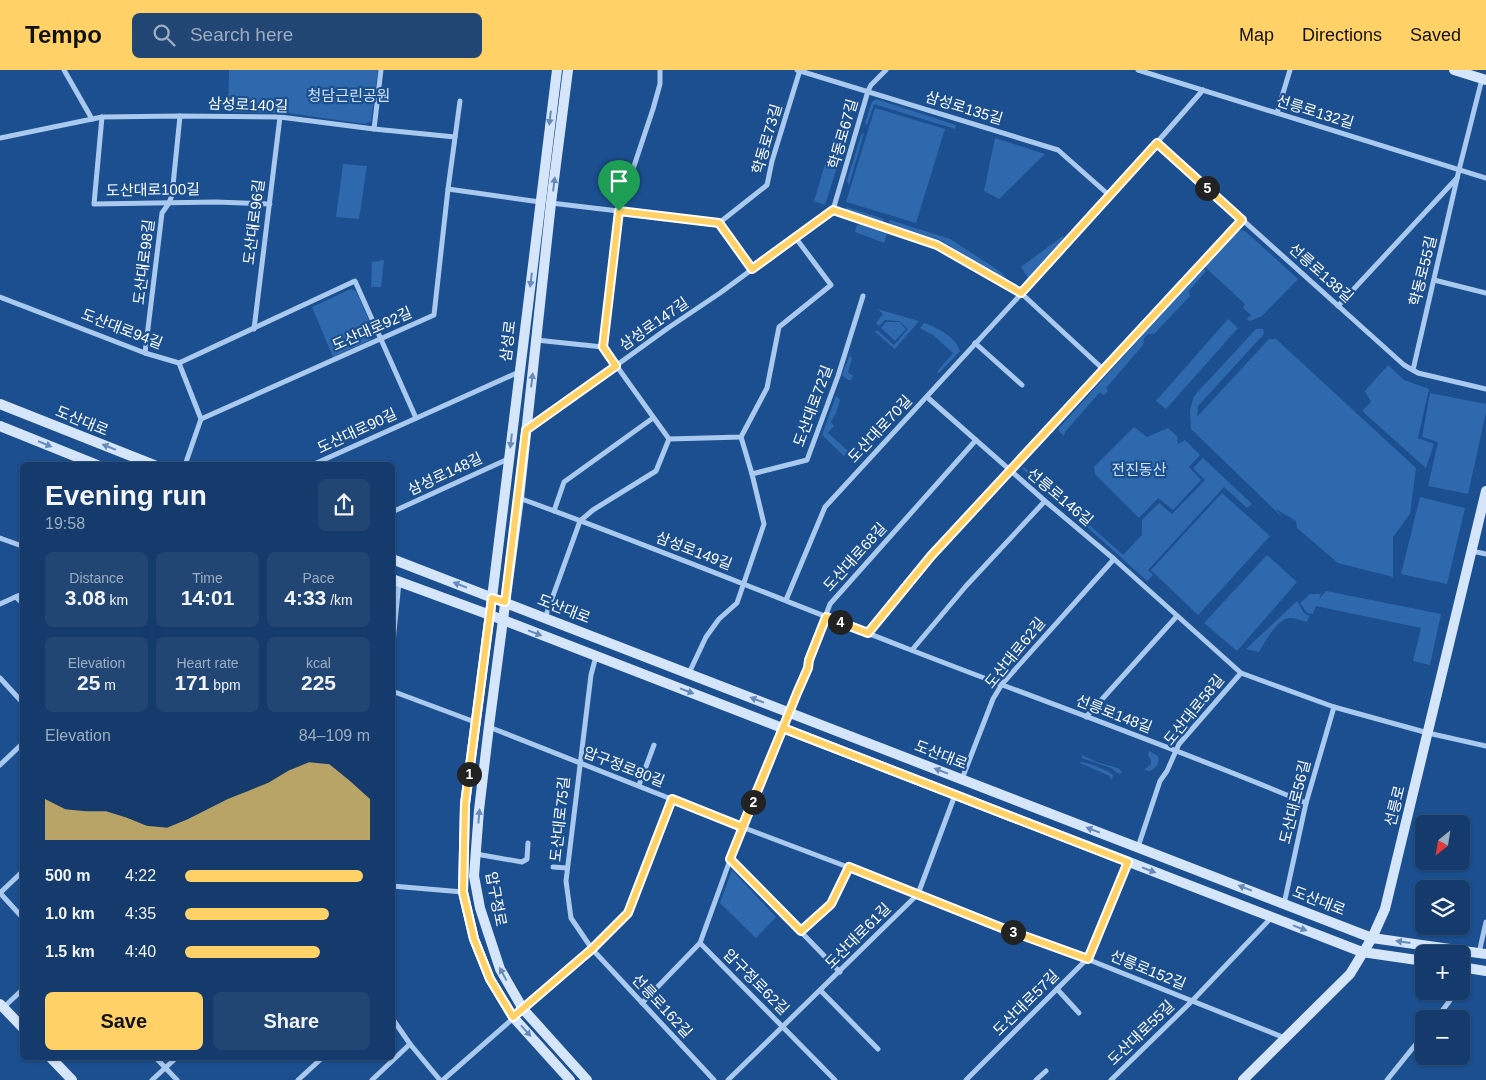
<!DOCTYPE html>
<meta charset="utf-8">
<style>
:root{--surface:#143b6b;--page:#214673;--text:#f1f3f6;--muted:#9dadc1;--line:#33557e;--accent:#ffd166}
body{margin:0;font-family:Arial,"Noto Sans KR",sans-serif;background:var(--page);color:var(--text);height:100vh;display:flex;flex-direction:column;font-size:19px;white-space:nowrap}
*{box-sizing:border-box;margin:0}
p{font-size:16px;color:var(--muted)}
.icon{flex:none;width:28px;height:28px;fill:none;stroke:currentColor;stroke-width:2;stroke-linecap:round;stroke-linejoin:round}
.map{position:relative;flex:1;overflow:hidden}
.details{position:absolute;left:20px;top:392px;width:375px;height:598px;display:flex;flex-direction:column;background:var(--surface);border-radius:8px;box-shadow:0 1px 4px #0004,0 0 0 1px var(--line)}
.details>*{flex:none}
.needle{width:32px;rotate:210deg}
.fabs{position:absolute;left:1415px;top:745px;display:grid;gap:10px}
.fabs a{display:grid;place-items:center;width:55px;height:55px;border-radius:8px;background:var(--surface);box-shadow:0 1px 4px #0004,0 0 0 1px var(--line);font-size:25px}
.pin{position:absolute;display:grid;place-items:center;width:42px;height:42px;color:#fff;margin:-51px -21px;border-radius:50% 50% 50% 0;rotate:-45deg;box-shadow:0 0 5px #0007}
.pin .icon{rotate:45deg}
.km{position:absolute;width:25px;height:25px;margin:-12px;border-radius:50%;background:#222;color:#fff;font-size:14px;line-height:25px;text-align:center}
.round{display:grid;place-items:center;flex:none;width:52px;height:52px;border-radius:8px;background:var(--page)}
.overview{display:flex;align-items:center;justify-content:space-between;height:85px;padding:0 25px}
h1{font-size:28px;font-weight:600;line-height:38px}
.stats{display:grid;grid-template-columns:repeat(3,1fr);gap:8px;height:85px;padding:5px 25px}
.stats div{display:grid;align-content:center;border-radius:8px;background:var(--page);text-align:center}
.stats b{font-size:21px;font-weight:600}
.stats small{font-size:14px;font-weight:400}
.stats p{font-size:14px}
.chart{height:140px;padding:10px 25px}
.chart p{display:flex;justify-content:space-between}
.chart svg{width:100%;height:90px;margin-top:5px;fill:var(--accent);opacity:.7}
.button{display:flex;gap:10px;margin-top:auto;padding:10px 25px}
.button a{flex:1;height:58px;border-radius:8px;background:var(--accent);color:#111;font-size:20px;font-weight:600;line-height:58px;text-align:center}
.button a+a{background:var(--page);color:var(--text)}
ul{padding:0 25px;list-style:none;font-size:16px}
li{display:grid;grid-template-columns:80px 60px 1fr;align-items:center;height:38px}
li i{height:12px;border-radius:6px;background:var(--accent)}
header{display:flex;align-items:center;gap:30px;box-sizing:border-box;height:70px;padding:0 25px;background:var(--accent);color:#111}
header strong{font-size:24px}
nav{display:flex;gap:28px;margin-inline-start:auto;font-size:18px}
.search{width:350px;height:45px;background:var(--page);display:flex;align-items:center;gap:12px;box-sizing:border-box;padding:0 18px;border-radius:8px;color:var(--muted);font-size:19px}
.map>svg:first-child{display:block}
.green{fill:#2e69ad}
.lines{fill:none;stroke-linecap:round;stroke-linejoin:round}
.street{stroke:#a9c9ee;stroke-width:5}
.secondary{stroke:#d6e6fa;stroke-width:10}
.oneway{fill:#668bba}
.route-casing{stroke:#fff;stroke-width:10}
.route{stroke:#ffd166;stroke-width:6}
.labels{text-anchor:middle;stroke-width:4.5;stroke-linejoin:round;paint-order:stroke}
.park-label{font-size:15px;fill:#cfe3fa;stroke:#1b4f8f}
.street-label{font-size:15px;fill:#fff;stroke:#1b4f8f}
</style>
<header>
<strong>Tempo</strong>
<div class="search"><svg class="icon" aria-label="search" viewBox="0 0 24 24"><circle cx="10" cy="10" r="6"/><path d="M15 15l6 6"/></svg>Search here</div>
<nav><a>Map</a><a>Directions</a><a>Saved</a></nav>
</header>
<div class="map">
<svg width="1486" height="1010" viewBox="0 0 1486 1010">
<rect width="100%" height="100%" fill="#1b4f8f"/>
<g class="green">
<polygon points="229,0 378,0 371,51 365,54 288,43 228,42"/>
<polygon points="876,29 956,55 955,59 874,34 867,55 865,53 872,32"/>
<polygon points="875,38 945,59 916,153 846,132"/>
<polygon points="864,63 849,115 847,111 861,65"/>
<polygon points="833,68 845,72 825,135 814,131"/>
<polygon points="995,68 1045,84 999,129 984,121"/>
<polygon points="343,94 367,96 359,149 336,147"/>
<polygon points="846,137 884,149 883,152 846,141"/>
<polygon points="890,150 950,169 1001,202 1006,208 1005,210 940,170 889,154"/>
<polygon points="860,154 887,164 884,173 855,162 857,155"/>
<polygon points="1242,160 1246,162 1298,209 1262,246 1250,251 1247,249 1251,245 1243,238 1245,234 1204,196 1236,161"/>
<polygon points="1063,166 1064,168 1028,208 1021,197"/>
<polygon points="384,190 381,217 371,217 372,192"/>
<polygon points="1203,198 1206,201 1189,221 1190,226 1154,264 1148,264 1144,268 1143,275 1106,318 1108,321 1104,325 1100,322 1065,362 1064,366 1059,361 1059,358"/>
<polygon points="351,219 356,221 375,264 370,270 333,287 312,237"/>
<polygon points="877,239 919,251 895,279 875,262 877,260 894,275 908,259 899,251 885,250 879,256 876,253 883,244"/>
<polygon points="1228,249 1238,258 1166,339 1156,331"/>
<polygon points="886,252 899,252 906,259 895,271 881,258"/>
<path d="M924,253c12,4 32,14 36,28l-21,22 -2,-1 16,-19 -20,-18 -13,-7z"/>
<polygon points="1256,259 1263,259 1264,264 1198,336 1197,347 1269,269 1276,269 1416,398 1410,444 1393,467 1393,507 1338,493 1297,458 1296,451 1276,439 1283,448 1191,359 1190,340 1194,326"/>
<polygon points="851,282 850,286 852,288 848,302 853,306 851,310 848,310 842,305"/>
<polygon points="1388,295 1404,310 1429,319 1418,368 1434,374 1426,398 1362,341 1371,332 1365,321"/>
<polygon points="1430,323 1486,334 1486,342 1468,424 1428,416 1438,372 1422,367"/>
<polygon points="836,326 840,330 836,343 831,352 834,356 828,363 848,381 844,386 822,365"/>
<polygon points="1134,357 1147,367 1168,358 1177,366 1178,374 1185,370 1200,385 1189,397 1201,410 1173,440 1158,428 1139,448 1095,404 1094,397"/>
<polygon points="1203,388 1252,434 1247,438 1224,417 1148,500 1153,505 1147,511 1022,398 1024,397 1123,485 1142,465 1142,450 1159,433 1172,444 1205,410 1193,398"/>
<polygon points="1222,423 1270,466 1198,545 1151,500"/>
<polygon points="1420,427 1465,438 1447,514 1401,504"/>
<polygon points="1267,485 1297,512 1237,581 1204,553"/>
<polygon points="1326,521 1441,544 1430,595 1413,591 1421,558 1316,536 1313,544 1307,543 1300,533 1310,524 1321,524 1319,529"/>
<path d="M1297,531l7,12 5,3 -2,6c-5,-1 -11,-4 -16,-4 -14,0 -26,24 -32,34l-13,-3z"/>
<path d="M1149,681l9,5c2,7 -2,13 -9,15l-5,-1 7,-6v-4l-3,-5z"/>
<polygon points="1082,685 1096,692 1118,698 1122,702 1119,704 1111,698 1082,688"/>
<path d="M1081,692c8,1 26,8 32,13l-1,4 -2,-1v-2l-30,-13z"/>
<polygon points="732,800 776,847 756,868 720,833"/>
</g>
<g class="lines">
<g class="street">
<polyline points="64,0 92,49"/>
<polyline points="797,0 1058,80 1110,126"/>
<polyline points="1138,0 1486,108"/>
<polyline points="1277,43 1290,0"/>
<polyline points="102,47 94,134 216,132 270,134"/>
<polyline points="374,59 381,0"/>
<polyline points="0,68 102,47 180,46 280,47 374,59 455,67"/>
<polyline points="1157,73 1404,295 1418,303 1486,319"/>
<polyline points="448,119 540,132"/>
<polyline points="551,133 719,153 752,199"/>
<polyline points="833,140 937,175 1021,223 1104,300"/>
<polyline points="833,140 868,21 871,15 886,0"/>
<polyline points="719,153 767,115 772,91 800,0"/>
<polyline points="1434,210 1486,223"/>
<polyline points="0,227 145,283 179,293 201,349"/>
<polyline points="1338,236 1457,108"/>
<polyline points="254,259 280,47"/>
<polyline points="536,270 603,277 669,369"/>
<polyline points="975,273 1022,315"/>
<polyline points="603,277 619,141 653,39 660,14 660,0"/>
<polyline points="145,283 162,143 169,133 172,125 180,46"/>
<polyline points="179,293 355,211 416,348"/>
<polyline points="1413,300 1459,100 1482,9"/>
<polyline points="927,327 1045,431 1114,489 1241,603 1334,637 1428,663 1486,676"/>
<polyline points="527,360 668,258 720,223 833,140"/>
<polyline points="669,369 741,367 767,318 779,257 831,215 795,167"/>
<polyline points="185,395 201,349 434,245 448,119 460,31"/>
<polyline points="312,395 519,302"/>
<polyline points="752,404 807,390 838,306 863,226"/>
<path d="M519,428c132,48 261,101 392,152 131,51 265,98 395,153"/>
<polyline points="554,441 564,412 653,348"/>
<polyline points="392,442 508,389"/>
<polyline points="0,468 22,476"/>
<polyline points="1472,481 1486,484"/>
<polyline points="16,527 22,533"/>
<polyline points="786,530 825,437 1081,159 1203,20"/>
<polyline points="0,534 22,524"/>
<polyline points="545,548 580,451 593,440 656,401 669,369"/>
<polyline points="868,563 931,487 1242,150"/>
<polyline points="912,580 966,516 1045,431"/>
<polyline points="392,582 399,512"/>
<polyline points="596,586 591,605 566,811 571,848 592,879 714,1010"/>
<polyline points="689,603 706,567 719,549 737,533 764,454 752,404 741,367"/>
<polyline points="0,608 22,632"/>
<polyline points="392,621 475,652"/>
<polyline points="1086,647 1177,546"/>
<polyline points="489,657 742,757 853,799 1002,858 1087,889 1285,968"/>
<polyline points="0,695 22,674"/>
<polyline points="962,709 993,629 1002,614 1114,489"/>
<polyline points="639,715 654,675"/>
<polyline points="1138,777 1160,711 1167,701 1179,674 1241,603"/>
<polyline points="476,784 522,792 527,789 528,773"/>
<polyline points="730,789 840,902"/>
<polyline points="553,797 567,798"/>
<polyline points="392,816 463,822"/>
<polyline points="0,823 22,847"/>
<polyline points="0,823 22,802"/>
<polyline points="1284,834 1306,733 1334,637"/>
<polyline points="801,861 831,834 849,797"/>
<polyline points="700,873 835,1010"/>
<polyline points="1479,883 1486,852"/>
<polyline points="1461,912 1468,898"/>
<polyline points="1057,919 1079,943"/>
<polyline points="821,921 878,979"/>
<polyline points="642,933 700,873 742,757 797,623 808,598 809,590 830,534 976,370"/>
<polyline points="4,937 22,920"/>
<polyline points="392,948 410,974 440,1010"/>
<polyline points="1436,949 1457,921"/>
<polyline points="156,988 177,1010"/>
<polyline points="152,1010 176,988"/>
<polyline points="298,1010 322,988"/>
<polyline points="372,1010 410,974"/>
<polyline points="443,1010 592,879 628,843 672,729"/>
<polyline points="728,1010 918,824 955,725"/>
<polyline points="966,1010 1087,889 1128,792"/>
<polyline points="1036,1010 1046,1001"/>
<polyline points="1111,1010 1192,931 1272,847"/>
<polyline points="1387,1010 1424,964"/>
</g>
<g class="secondary">
<polyline points="557,0 492,528 465,734 463,822 474,869 490,909 513,947 570,1010"/>
<polyline points="568,0 551,133 519,428 489,656 479,740 474,806 480,838 500,899 523,939 587,1010"/>
<polyline points="1454,0 1486,10"/>
<polyline points="0,334 154,395"/>
<polyline points="0,356 97,395"/>
<polyline points="392,489 1372,868 1486,884"/>
<polyline points="392,509 490,545 1362,882 1424,891"/>
<polyline points="1461,897 1486,901"/>
<polyline points="0,934 22,957"/>
<polyline points="51,988 72,1010"/>
<polyline points="1243,1010 1350,904 1372,868 1385,839 1486,421"/>
</g>
</g>
<defs><path id="oneway-solid" d="M-6-.8H1V-3.2L6.5 0L1 3.2V.8H-6Z" transform="scale(1.25)"/></defs>
<g class="oneway">
<use href="#oneway-solid" transform="translate(550 48) rotate(97)"/>
<use href="#oneway-solid" transform="translate(554 114) rotate(-83)"/>
<use href="#oneway-solid" transform="translate(531 210) rotate(97)"/>
<use href="#oneway-solid" transform="translate(532 310) rotate(-83)"/>
<use href="#oneway-solid" transform="translate(511 371) rotate(97)"/>
<use href="#oneway-solid" transform="translate(45 374) rotate(22)"/>
<use href="#oneway-solid" transform="translate(109 377) rotate(-158)"/>
<use href="#oneway-solid" transform="translate(460 515) rotate(-159)"/>
<use href="#oneway-solid" transform="translate(535 563) rotate(21)"/>
<use href="#oneway-solid" transform="translate(687 621) rotate(21)"/>
<use href="#oneway-solid" transform="translate(757 630) rotate(-159)"/>
<use href="#oneway-solid" transform="translate(941 701) rotate(-159)"/>
<use href="#oneway-solid" transform="translate(479 746) rotate(-85)"/>
<use href="#oneway-solid" transform="translate(1093 760) rotate(-159)"/>
<use href="#oneway-solid" transform="translate(1149 800) rotate(21)"/>
<use href="#oneway-solid" transform="translate(1245 818) rotate(-159)"/>
<use href="#oneway-solid" transform="translate(1300 858) rotate(21)"/>
<use href="#oneway-solid" transform="translate(1403 872) rotate(-172)"/>
<use href="#oneway-solid" transform="translate(503 904) rotate(-118)"/>
<use href="#oneway-solid" transform="translate(526 961) rotate(48)"/>
</g>
<g class="lines">
<defs>
<polyline id="route" points="619,141 603,277 616,296 526,360 505,532 492,528 465,734 463,822 474,869 490,909 513,947 592,879 628,843 672,729 742,757 783,658 1128,792 1088,889 1002,858 849,797 831,834 801,861 730,789 797,623 808,598 809,590 826,547 868,563 931,486 1242,150 1157,73 1021,223 937,175 833,140 752,199 719,153 619,141"/>
</defs>
<use href="#route" class="route-casing"/>
<use href="#route" class="route"/>
</g>
<g class="labels">
<g class="park-label">
<text x="349" y="31">청담근린공원</text>
<text x="1139" y="405">전진동산</text>
</g>
<g class="street-label">
<text transform="translate(248 35) rotate(2)" y="5">삼성로140길</text>
<text transform="translate(964 38) rotate(17)" y="5">삼성로135길</text>
<text transform="translate(1315 42) rotate(17)" y="5">선릉로132길</text>
<text transform="translate(843 64) rotate(-74)" y="5">학동로67길</text>
<text transform="translate(767 69) rotate(-74)" y="5">학동로73길</text>
<text transform="translate(153 120) rotate(-1)" y="5">도산대로100길</text>
<text transform="translate(254 152) rotate(-83)" y="5">도산대로96길</text>
<text transform="translate(144 192) rotate(-83)" y="5">도산대로98길</text>
<text transform="translate(1423 201) rotate(-76)" y="5">학동로55길</text>
<text transform="translate(1321 203) rotate(42)" y="5">선릉로138길</text>
<text transform="translate(654 254) rotate(-35)" y="5">삼성로147길</text>
<text transform="translate(122 259) rotate(21)" y="5">도산대로94길</text>
<text transform="translate(372 259) rotate(-24)" y="5">도산대로92길</text>
<text transform="translate(508 271) rotate(-83)" y="5">삼성로</text>
<text transform="translate(813 336) rotate(-70)" y="5">도산대로72길</text>
<text transform="translate(82 351) rotate(22)" y="5">도산대로</text>
<text transform="translate(880 359) rotate(-47)" y="5">도산대로70길</text>
<text transform="translate(357 361) rotate(-25)" y="5">도산대로90길</text>
<text transform="translate(445 404) rotate(-25)" y="5">삼성로148길</text>
<text transform="translate(1060 427) rotate(40)" y="5">선릉로146길</text>
<text transform="translate(694 481) rotate(21)" y="5">삼성로149길</text>
<text transform="translate(855 487) rotate(-48)" y="5">도산대로68길</text>
<text transform="translate(564 539) rotate(21)" y="5">도산대로</text>
<text transform="translate(1015 583) rotate(-51)" y="5">도산대로62길</text>
<text transform="translate(1194 640) rotate(-51)" y="5">도산대로58길</text>
<text transform="translate(1114 644) rotate(21)" y="5">선릉로148길</text>
<text transform="translate(941 685) rotate(21)" y="5">도산대로</text>
<text transform="translate(624 697) rotate(21)" y="5">압구정로80길</text>
<text transform="translate(1295 732) rotate(-76)" y="5">도산대로56길</text>
<text transform="translate(1395 736) rotate(-76)" y="5">선릉로</text>
<text transform="translate(560 749) rotate(-84)" y="5">도산대로75길</text>
<text transform="translate(496 829) rotate(79)" y="5">압구정로</text>
<text transform="translate(1319 831) rotate(21)" y="5">도산대로</text>
<text transform="translate(858 866) rotate(-45)" y="5">도산대로61길</text>
<text transform="translate(1148 900) rotate(22)" y="5">선릉로152길</text>
<text transform="translate(756 912) rotate(45)" y="5">압구정로62길</text>
<text transform="translate(1026 933) rotate(-45)" y="5">도산대로57길</text>
<text transform="translate(662 936) rotate(47)" y="5">선릉로162길</text>
<text transform="translate(1141 963) rotate(-44)" y="5">도산대로55길</text>
</g>
</g>
</svg>
<div class="fabs">
<a><svg class="needle" viewBox="-14 -14 28 28"><path d="M0-13l5 13h-10z" fill="#e53935"/><path d="M0 13l5-13h-10z" fill="#9dadc1"/></svg></a>
<a><svg class="icon" aria-label="layers" viewBox="0 0 24 24"><path d="M12 4l9 5-9 5-9-5zM3 14l9 5 9-5"/></svg></a>
<a>+</a>
<a>−</a>
</div>
<div class="pin" style="left:619px;top:141px;background:#1e9e55"><svg class="icon" aria-label="arrive" viewBox="0 0 24 24"><path d="M6 21V4h12l-3 4 3 4H6"/></svg></div>
<b class="km" style="left:469px;top:704px">1</b>
<b class="km" style="left:753px;top:732px">2</b>
<b class="km" style="left:1013px;top:862px">3</b>
<b class="km" style="left:840px;top:552px">4</b>
<b class="km" style="left:1207px;top:118px">5</b>
<section class="details">
<div class="overview"><div><h1>Evening run</h1><p>19:58</p></div><a class="round"><svg class="icon" aria-label="share" viewBox="0 0 24 24"><path d="M12 15V3M7 8l5-5 5 5M5 13v7h14v-7"/></svg></a></div>
<div class="stats">
<div><p>Distance</p><b>3.08<small> km</small></b></div>
<div><p>Time</p><b>14:01</b></div>
<div><p>Pace</p><b>4:33<small> /km</small></b></div>
</div>
<div class="stats">
<div><p>Elevation</p><b>25<small> m</small></b></div>
<div><p>Heart rate</p><b>171<small> bpm</small></b></div>
<div><p>kcal</p><b>225</b></div>
</div>
<div class="chart"><p><span>Elevation</span>84–109 m</p>
<svg viewBox="0 0 160 44" preserveAspectRatio="none"><path d="M0 44V24L10 29L20 30L30 30L40 33L50 37L60 38L70 34L80 29L90 24L100 20L110 16L120 10L130 6L140 7L150 15L160 24V44z"/></svg>
</div>
<ul>
<li><b>500 m</b>4:22<i style="width:96%"></i></li>
<li><b>1.0 km</b>4:35<i style="width:78%"></i></li>
<li><b>1.5 km</b>4:40<i style="width:73%"></i></li>
</ul>
<div class="button"><a>Save</a><a>Share</a></div>
</section>
</div>
